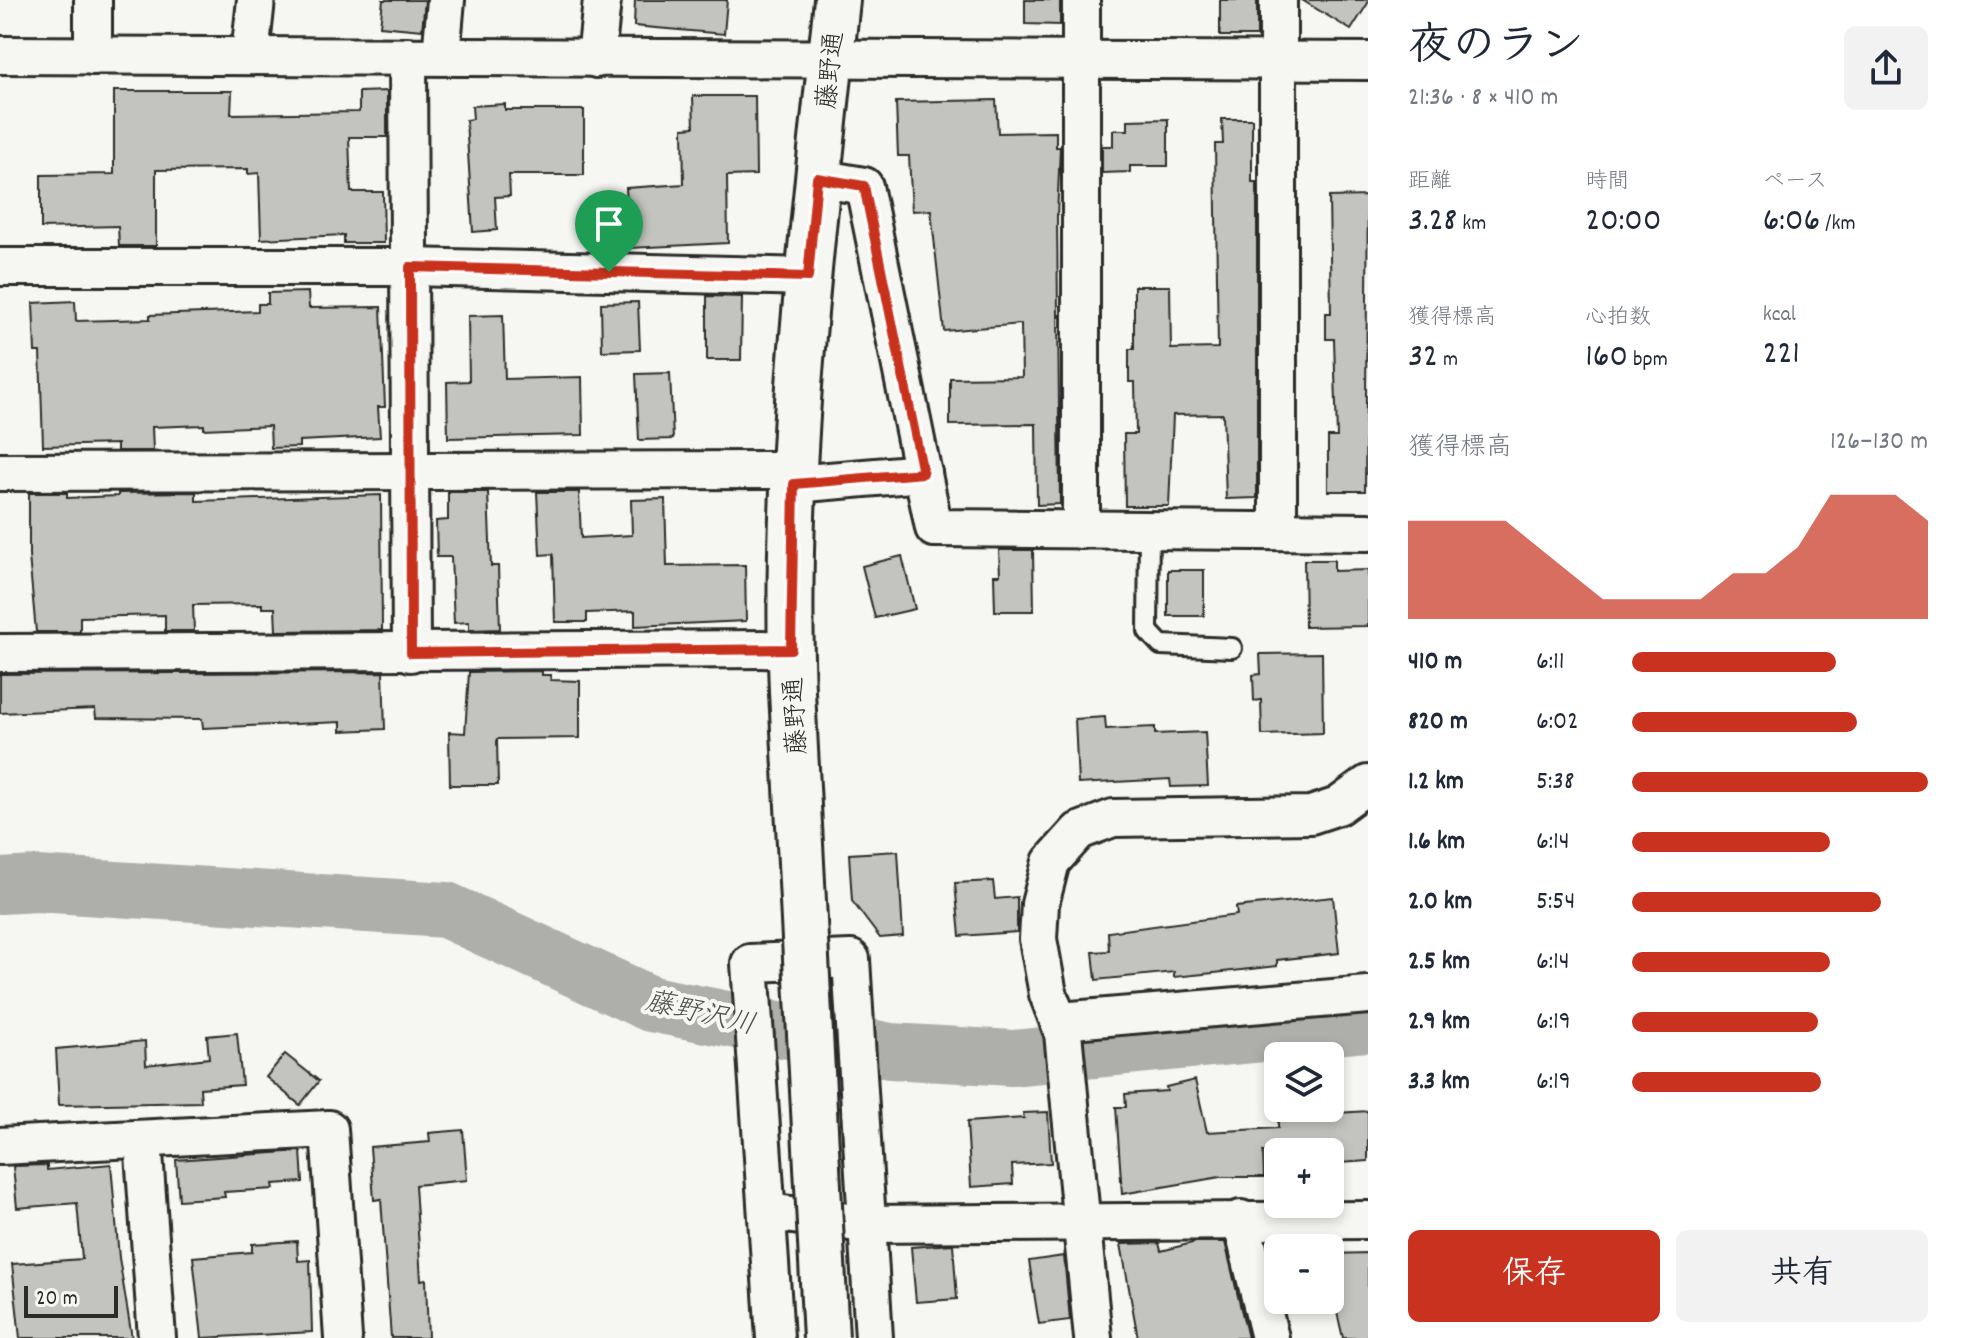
<!DOCTYPE html>
<html lang="ja">
<meta charset="utf-8">
<style>
:root{--surface:#fff;--page:#f2f2f3;--text:#1f2937;--muted:#747a83;--accent:#c8321e}
body{margin:0;font-family:Dekko,"Klee One",sans-serif;background:var(--page);color:var(--text);height:100vh;display:flex;flex-direction:column;font-size:30px;white-space:nowrap}
*{box-sizing:border-box;margin:0}
p{font-size:26px;color:var(--muted)}
.icon{flex:none;width:44px;height:44px;fill:none;stroke:currentColor;stroke-width:2;stroke-linecap:round;stroke-linejoin:round}
.map{position:relative;flex:1;overflow:hidden}
.details{display:flex;flex-direction:column;background:var(--surface);width:600px}
.details>*{flex:none}
.fabs{position:absolute;left:1264px;top:1042px;display:grid;gap:16px}
.fabs a{display:grid;place-items:center;width:80px;height:80px;border-radius:12px;background:var(--surface);box-shadow:0 4px 12px #0003;font-size:40px}
.scale{position:absolute;left:24px;bottom:20px;width:94px;box-sizing:border-box;padding-left:8px;border:4px solid #2b2b2b;border-top:0;font-size:22px;line-height:28px;white-space:nowrap;color:#2b2b2b;-webkit-text-stroke:6px #f6f6f2;paint-order:stroke}
.pin{position:absolute;display:grid;place-items:center;width:68px;height:68px;color:#fff;margin:-82px -34px;border-radius:50% 50% 50% 0;rotate:-45deg;box-shadow:0 0 8px #0007}
.pin .icon{rotate:45deg}
.round{display:grid;place-items:center;flex:none;width:84px;height:84px;border-radius:12px;background:var(--page)}
.summary{display:flex;align-items:center;justify-content:space-between;height:136px;padding:0 40px}
h1{font-size:44px;font-weight:600;line-height:60px}
.stats{display:grid;grid-template-columns:repeat(3,1fr);gap:12px;height:136px;padding:8px 40px}
.stats div{display:grid;align-content:center}
.stats b{font-size:34px;font-weight:600}
.stats small{font-size:22px;font-weight:400}
.stats p{font-size:22px}
.chart{height:224px;padding:16px 40px}
.chart p{display:flex;justify-content:space-between}
.chart svg{width:100%;height:144px;margin-top:8px;fill:var(--accent);opacity:.7}
.button{display:flex;gap:16px;margin-top:auto;padding:16px 40px}
.button a{flex:1;height:92px;border-radius:12px;background:var(--accent);color:#fff;font-size:32px;font-weight:600;line-height:92px;text-align:center}
.button a+a{background:var(--page);color:var(--text)}
ul{padding:0 40px;list-style:none;font-size:26px}
li{display:grid;grid-template-columns:128px 96px 1fr;align-items:center;height:60px}
li i{height:20px;border-radius:10px;background:var(--accent)}
main{display:flex;flex:1;min-height:0}
.map>svg:first-child{display:block}
.lines{fill:none;stroke-linecap:round;stroke-linejoin:round}
.river{stroke:#aeaeab;stroke-width:56}
.building{fill:#c3c3c0;stroke:#2b2b2b;stroke-width:2}
.service-casing{stroke:#2b2b2b;stroke-width:24}
.minor-casing{stroke:#2b2b2b;stroke-width:42}
.tertiary-casing{stroke:#2b2b2b;stroke-width:50}
.service{stroke:#f6f6f2;stroke-width:18}
.minor{stroke:#f6f6f2;stroke-width:36}
.tertiary{stroke:#f6f6f2;stroke-width:44}
.tertiary-bridge-casing{stroke:#2b2b2b;stroke-width:50;stroke-linecap:butt}
.tertiary-bridge{stroke:#f6f6f2;stroke-width:44}
.route-casing{stroke:#fff;stroke-width:16}
.route{stroke:#c8321e;stroke-width:10}
.labels{text-anchor:middle;stroke-width:8;stroke-linejoin:round;paint-order:stroke}
.street-label{font-size:26px;fill:#2b2b2b;stroke:#f6f6f2}
.water-label{font-size:28px;font-style:italic;fill:#525251;stroke:#f6f6f2}
</style>
<main>
<div class="map">
<svg width="1368" height="1338" viewBox="0 0 1368 1338">
<rect width="100%" height="100%" fill="#f6f6f2"/>
<filter id="ink" filterUnits="userSpaceOnUse"><feTurbulence type="fractalNoise" baseFrequency=".0125" numOctaves="2"/><feDisplacementMap in="SourceGraphic" scale="16" xChannelSelector="R" yChannelSelector="G"/><feConvolveMatrix kernelMatrix="1 2 1 2 8 2 1 2 1" color-interpolation-filters="sRGB"/></filter>
<g filter="url(#ink)">
<g class="lines">
<polyline class="river" points="0,886 37,884 446,910 651,1004 890,1051 1012,1058 1368,1024"/>
</g>
<g class="building">
<polygon points="383,0 425,0 422,30 380,26"/>
<polygon points="635,0 727,0 724,34 634,26"/>
<polygon points="1025,0 1060,0 1060,25 1025,24"/>
<rect x="1220" y="0" width="37" height="36"/>
<polygon points="1302,0 1368,0 1368,3 1351,30"/>
<polygon points="114,91 232,91 231,114 359,112 359,92 387,91 387,137 349,137 351,192 383,192 384,243 344,243 344,235 261,239 259,173 248,174 248,169 156,170 156,246 119,246 118,226 41,228 41,175 114,174"/>
<polygon points="693,96 755,96 756,175 727,176 728,243 630,248 626,188 684,184 683,128 694,127"/>
<polygon points="996,100 998,133 1056,132 1056,147 1060,147 1057,217 1060,504 1037,505 1036,424 950,425 950,378 1022,377 1021,324 944,331 931,210 912,211 909,156 898,156 896,102"/>
<polygon points="505,104 505,110 584,110 584,175 509,175 510,196 495,197 497,230 473,232 466,120 473,119 472,106"/>
<polygon points="1168,119 1168,166 1130,166 1130,172 1102,173 1102,146 1113,146 1113,130 1128,130 1128,120"/>
<polygon points="1222,119 1252,119 1252,182 1257,182 1257,498 1226,499 1223,414 1173,415 1169,506 1125,506 1124,434 1136,434 1135,382 1129,382 1129,349 1134,349 1134,286 1170,286 1171,349 1218,348 1215,144 1223,144"/>
<polygon points="1368,196 1365,491 1328,491 1328,437 1337,437 1334,339 1326,339 1326,313 1331,313 1329,197"/>
<polygon points="308,292 309,308 381,307 385,407 378,407 380,437 299,441 299,447 271,448 270,426 204,429 204,425 152,427 153,451 117,451 117,444 43,446 40,352 35,352 33,303 75,301 76,321 150,319 150,315 258,311 258,304 268,304 268,293"/>
<polygon points="707,296 742,297 741,360 707,360"/>
<polygon points="638,302 640,350 602,351 601,303"/>
<polygon points="503,315 505,379 582,377 583,435 448,438 447,382 469,381 468,316"/>
<polygon points="670,373 673,439 639,440 636,374"/>
<polygon points="196,492 196,501 381,495 382,630 276,631 275,608 262,608 262,604 193,605 194,631 165,631 165,615 80,617 80,632 36,632 29,556 29,493 67,493 67,498 118,496 118,493"/>
<polygon points="448,492 488,492 491,566 498,566 500,629 469,630 469,622 454,623 451,557 437,557 436,521 448,520"/>
<polygon points="537,492 579,492 581,538 632,535 631,500 665,499 667,566 745,565 746,621 635,626 635,611 587,613 587,622 555,622 553,554 540,555"/>
<polygon points="999,550 1033,550 1034,611 995,611 994,575 1000,575"/>
<polygon points="902,556 915,609 875,618 862,566"/>
<polygon points="1304,560 1334,560 1334,571 1368,570 1368,626 1305,627"/>
<rect x="1168" y="570" width="36" height="46"/>
<polygon points="1322,653 1323,733 1262,735 1261,700 1254,701 1253,675 1261,674 1260,654"/>
<polygon points="542,671 542,675 551,675 551,680 580,681 580,738 497,739 498,785 450,785 449,732 465,733 469,672"/>
<polygon points="383,672 385,729 341,731 341,722 203,728 202,719 96,718 95,709 0,713 0,674"/>
<polygon points="1105,717 1106,729 1155,727 1155,734 1205,732 1208,786 1171,787 1170,779 1078,784 1075,719"/>
<polygon points="898,851 903,936 880,938 852,901 849,854"/>
<polygon points="993,881 995,899 1017,897 1017,932 960,936 955,883"/>
<polygon points="1333,897 1339,953 1277,960 1277,966 1214,973 1174,977 1174,972 1096,980 1093,952 1109,951 1108,932 1237,915 1236,907"/>
<polygon points="237,1033 242,1085 200,1088 201,1102 59,1105 56,1049 145,1041 146,1065 209,1058 207,1036"/>
<polygon points="285,1054 319,1081 300,1105 266,1077"/>
<polygon points="1195,1080 1207,1132 1278,1128 1278,1118 1338,1118 1337,1113 1368,1111 1368,1161 1340,1163 1340,1152 1263,1152 1264,1177 1220,1177 1122,1194 1116,1107 1126,1107 1125,1094 1167,1091 1166,1087"/>
<polygon points="1048,1112 1051,1163 1012,1165 1013,1184 971,1187 967,1122 1024,1118 1023,1113"/>
<polygon points="463,1130 467,1180 415,1185 421,1280 426,1279 428,1338 391,1338 381,1199 374,1200 370,1147 430,1142 429,1133"/>
<polygon points="301,1151 303,1182 273,1184 274,1189 224,1192 225,1197 179,1200 176,1160"/>
<polygon points="111,1164 119,1258 132,1338 20,1338 12,1264 82,1259 77,1203 17,1208 13,1166 47,1165 47,1170"/>
<polygon points="297,1241 298,1261 310,1260 312,1332 202,1338 193,1257 252,1252 252,1244"/>
<polygon points="1196,1242 1225,1242 1248,1338 1138,1338 1121,1244 1159,1243 1161,1251"/>
<polygon points="953,1244 957,1299 916,1302 911,1247"/>
<polygon points="1368,1253 1368,1338 1343,1338 1330,1283 1330,1254"/>
<polygon points="1064,1256 1070,1320 1039,1324 1029,1261"/>
</g>
<g class="lines">
<defs>
<polyline id="service" points="1149,530 1148,631 1161,645 1232,648"/>
<g id="minor">
<polyline points="93,0 93,56"/>
<polyline points="0,55 1368,61"/>
<polyline points="250,55 256,0"/>
<polyline points="408,56 411,653"/>
<polyline points="441,56 446,0"/>
<polyline points="596,59 602,0"/>
<polyline points="817,178 864,186 934,528 1368,532"/>
<polyline points="0,267 410,267 808,277"/>
<polyline points="0,472 795,470"/>
<polyline points="794,484 923,473"/>
<polyline points="1081,530 1081,0"/>
<polyline points="1278,531 1278,0"/>
<polyline points="0,653 791,649"/>
<polyline points="1060,1021 1368,995"/>
<polyline points="143,1139 157,1338"/>
<polyline points="0,1146 329,1129 343,1338"/>
<polyline points="767,1212 866,1224 1368,1220"/>
<polyline points="1241,1219 1270,1338"/>
<polyline points="775,1338 750,963 851,959 874,1338"/>
<polyline points="1093,1338 1063,1033 1048,994 1038,939 1040,904 1051,862 1079,831 1113,818 1311,815 1338,806 1368,784"/>
</g>
<path id="tertiary" d="M792,692c-9,-231 21,-463 45,-692"/>
</defs>
<use href="#service" class="service-casing"/>
<use href="#minor" class="minor-casing"/>
<use href="#tertiary" class="tertiary-casing"/>
<use href="#service" class="service"/>
<use href="#minor" class="minor"/>
<use href="#tertiary" class="tertiary"/>
<defs>
<polyline id="tertiary-bridge" points="792,692 826,1338"/>
</defs>
<use href="#tertiary-bridge" class="tertiary-bridge-casing"/>
<use href="#tertiary-bridge" class="tertiary-bridge"/>
</g>
</g>
<g class="lines" filter="url(#ink)">
<defs>
<polygon id="route" points="817,178 864,186 923,473 794,484 791,649 411,653 410,267 808,277"/>
</defs>
<use href="#route" class="route-casing"/>
<use href="#route" class="route"/>
</g>
<g class="labels">
<g class="street-label">
<text transform="translate(829 70) rotate(-84)" y="9">藤野通</text>
<text transform="translate(794 716) rotate(-93)" y="9">藤野通</text>
</g>
<g class="water-label">
<text transform="translate(701 1011) rotate(13)" y="10">藤野沢川</text>
</g>
</g>
</svg>
<div class="fabs">
<a><svg class="icon" aria-label="layers" viewBox="0 0 24 24"><path d="M12 4l9 5-9 5-9-5zM3 14l9 5 9-5"/></svg></a>
<a>+</a>
<a>−</a>
</div>
<div class="scale">20 m</div>
<div class="pin" style="left:609px;top:272px;background:#1e9e55"><svg class="icon" aria-label="arrive" viewBox="0 0 24 24"><path d="M6 21V4h12l-3 4 3 4H6"/></svg></div>
</div>
<section class="details">
<div class="summary"><div><h1>夜のラン</h1><p>21:36 · 8 × 410 m</p></div><a class="round"><svg class="icon" aria-label="share" viewBox="0 0 24 24"><path d="M12 15V3M7 8l5-5 5 5M5 13v7h14v-7"/></svg></a></div>
<div class="stats">
<div><p>距離</p><b>3.28<small> km</small></b></div>
<div><p>時間</p><b>20:00</b></div>
<div><p>ペース</p><b>6:06<small> /km</small></b></div>
</div>
<div class="stats">
<div><p>獲得標高</p><b>32<small> m</small></b></div>
<div><p>心拍数</p><b>160<small> bpm</small></b></div>
<div><p>kcal</p><b>221</b></div>
</div>
<div class="chart"><p><span>獲得標高</span>126–130 m</p>
<svg viewBox="0 0 160 44" preserveAspectRatio="none"><path d="M0 44V14L10 14L20 14L30 14L40 22L50 30L60 38L70 38L80 38L90 38L100 30L110 30L120 22L130 6L140 6L150 6L160 14V44z"/></svg>
</div>
<ul>
<li><b>410 m</b>6:11<i style="width:69%"></i></li>
<li><b>820 m</b>6:02<i style="width:76%"></i></li>
<li><b>1.2 km</b>5:38<i style="width:100%"></i></li>
<li><b>1.6 km</b>6:14<i style="width:67%"></i></li>
<li><b>2.0 km</b>5:54<i style="width:84%"></i></li>
<li><b>2.5 km</b>6:14<i style="width:67%"></i></li>
<li><b>2.9 km</b>6:19<i style="width:63%"></i></li>
<li><b>3.3 km</b>6:19<i style="width:64%"></i></li>
</ul>
<div class="button"><a>保存</a><a>共有</a></div>
</section>
</main>
